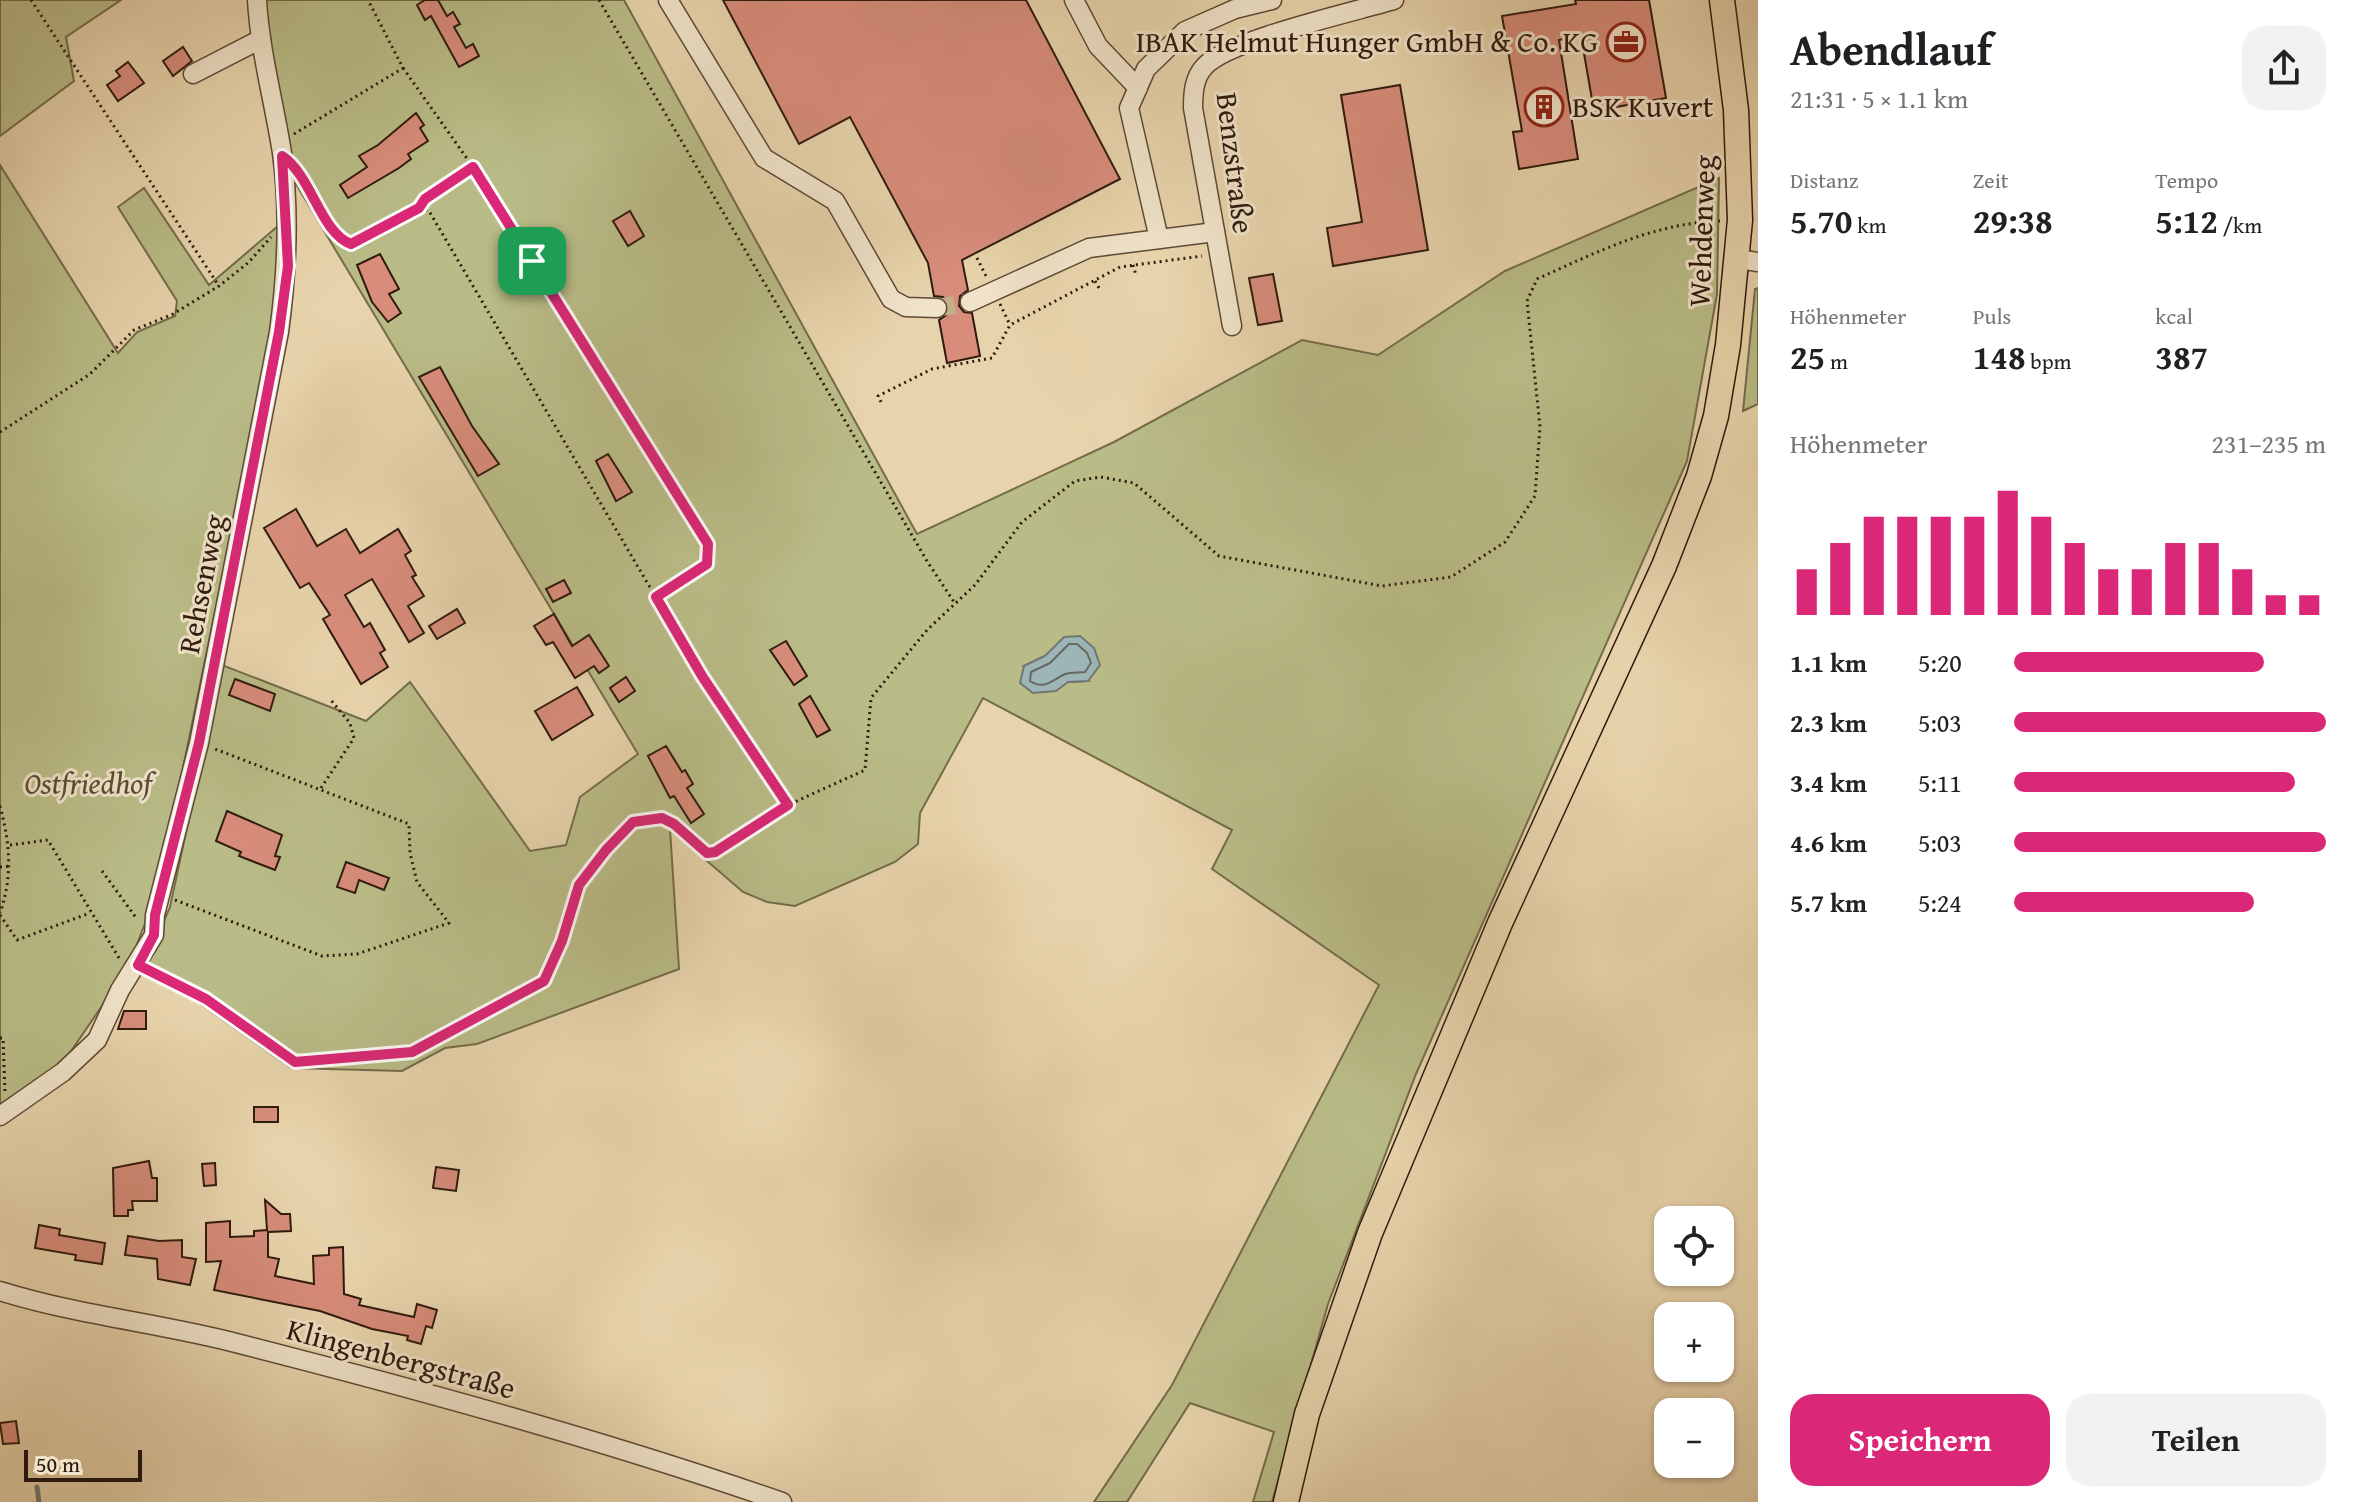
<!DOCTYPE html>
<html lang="de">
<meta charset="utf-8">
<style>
:root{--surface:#fff;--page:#f2f2f2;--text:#202124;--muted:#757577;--accent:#db2777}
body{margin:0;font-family:"Gentium Book Plus",serif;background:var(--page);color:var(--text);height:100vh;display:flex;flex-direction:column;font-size:30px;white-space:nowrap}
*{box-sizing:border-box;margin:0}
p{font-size:26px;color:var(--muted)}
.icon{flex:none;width:44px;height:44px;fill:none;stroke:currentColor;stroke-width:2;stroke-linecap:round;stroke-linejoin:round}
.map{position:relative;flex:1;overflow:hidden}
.details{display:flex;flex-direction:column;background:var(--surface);width:600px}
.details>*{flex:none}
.controls{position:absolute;left:1654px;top:1206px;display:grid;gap:16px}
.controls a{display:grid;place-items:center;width:80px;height:80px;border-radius:16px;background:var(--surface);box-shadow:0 2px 6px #0004;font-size:40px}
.scale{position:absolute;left:24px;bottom:20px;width:118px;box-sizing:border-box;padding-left:8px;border:4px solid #2f1b0e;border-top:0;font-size:22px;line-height:28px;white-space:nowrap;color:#2f1b0e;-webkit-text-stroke:6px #f0e3c9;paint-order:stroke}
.pin{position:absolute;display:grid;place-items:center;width:68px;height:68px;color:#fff;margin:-34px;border-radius:16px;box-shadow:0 4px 12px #0006}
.round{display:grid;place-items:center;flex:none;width:84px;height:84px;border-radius:24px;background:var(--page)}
.head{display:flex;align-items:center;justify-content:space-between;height:136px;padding:0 32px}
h1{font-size:44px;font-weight:700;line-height:60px}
.stats{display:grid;grid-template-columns:repeat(3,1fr);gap:12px;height:136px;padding:8px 32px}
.stats div{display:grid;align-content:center}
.stats b{font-size:34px;font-weight:700}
.stats small{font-size:22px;font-weight:400}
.stats p{font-size:22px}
.chart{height:224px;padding:16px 32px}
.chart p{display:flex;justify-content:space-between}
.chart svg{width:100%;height:144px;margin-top:8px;stroke:var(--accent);stroke-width:6}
.cta{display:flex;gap:16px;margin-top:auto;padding:16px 32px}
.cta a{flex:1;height:92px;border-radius:24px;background:var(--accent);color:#fff;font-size:32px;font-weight:700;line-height:92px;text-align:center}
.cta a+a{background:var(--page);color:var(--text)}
ul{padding:0 32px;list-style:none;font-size:26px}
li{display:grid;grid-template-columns:128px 96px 1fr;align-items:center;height:60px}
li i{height:20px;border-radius:10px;background:var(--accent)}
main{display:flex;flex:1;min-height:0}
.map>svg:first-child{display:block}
.green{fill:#b9bc87;stroke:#746c4a;stroke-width:2;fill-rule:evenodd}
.water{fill:#9db5b6;stroke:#717773;stroke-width:2}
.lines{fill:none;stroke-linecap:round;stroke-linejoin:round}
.shore{stroke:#666862;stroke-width:2}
.stream{stroke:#717773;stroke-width:5}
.building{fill:#d88d7b;stroke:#2f1b0e;stroke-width:2}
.minor-tunnel{stroke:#c3af8c;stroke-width:18;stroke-dasharray:18 9;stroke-linecap:butt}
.minor-casing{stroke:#5d4936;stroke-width:21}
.major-casing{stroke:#2f1b0e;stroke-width:27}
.path{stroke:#2f1b0e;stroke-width:3;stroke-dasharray:2 4;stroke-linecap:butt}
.minor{stroke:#f0e3c9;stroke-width:18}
.major{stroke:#e8d4ac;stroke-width:24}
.route-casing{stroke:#fff;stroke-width:16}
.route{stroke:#db2777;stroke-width:10}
.labels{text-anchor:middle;stroke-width:6;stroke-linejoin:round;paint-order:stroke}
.poi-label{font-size:30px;fill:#2f1b0e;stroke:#f0e3c9;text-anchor:end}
.street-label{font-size:30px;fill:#2f1b0e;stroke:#f0e3c9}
.park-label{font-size:30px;font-style:italic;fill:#584b32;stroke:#f0e3c9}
</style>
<main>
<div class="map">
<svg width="1758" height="1502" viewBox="0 0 1758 1502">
<rect width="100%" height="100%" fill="#e8d4ac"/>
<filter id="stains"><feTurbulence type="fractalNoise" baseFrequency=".0025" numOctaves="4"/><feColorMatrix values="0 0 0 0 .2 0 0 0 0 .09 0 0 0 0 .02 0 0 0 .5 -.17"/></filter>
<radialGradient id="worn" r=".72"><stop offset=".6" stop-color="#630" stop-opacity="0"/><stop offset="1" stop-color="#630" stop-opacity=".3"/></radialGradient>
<g class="green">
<polygon points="0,0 121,0 66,37 74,81 0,136"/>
<path d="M253,0h371l293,534 197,-92 188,-102 76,15 127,-84 214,-93 -2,116 -30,167 -271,613 -88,230 -56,198h-19l21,-70 -84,-29 -63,99h-33l78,-117 207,-400 -167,-116 20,-39 -249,-132 -63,115 -2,31 -23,18 -100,44 -28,-4 -24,-10 -73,-63 9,140 -202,75 -32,4 -43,23 -111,-3 -96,-68 -56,-28 7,-9 24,-56 52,-242 144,56 44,-39 120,169 36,-6 14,-48 58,-43 -351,-585zM1045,656l43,25 -20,1 -44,-16z"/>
<polygon points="0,165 118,353 137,332 175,316 177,301 118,207 144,188 209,285 278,226 277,308 183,768 150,910 128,968 41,1095 0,1122"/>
<polygon points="1758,288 1758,404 1743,411 1755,289"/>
</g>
<polygon class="water" points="1080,636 1094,648 1100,665 1088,681 1068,682 1056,691 1033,693 1020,683 1024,666 1045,656 1064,637"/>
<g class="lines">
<path class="shore" d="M1069,644h8l10,9 4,10 -6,9c-7,1 -16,0 -22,3 -12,6 -19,15 -33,6l1,-9 19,-9z"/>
<polyline class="stream" points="37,1487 39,1502"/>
</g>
<g class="building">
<polygon points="425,0 438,0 447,16 453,12 460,24 454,27 466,48 473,44 479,56 459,67 431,16 425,20 417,5"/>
<polygon points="723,0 1026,0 1120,179 962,260 968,290 960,296 959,306 964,312 972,313 980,356 947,363 939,320 948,314 948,303 943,297 934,296 928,263 850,117 799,144"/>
<polygon points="1575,0 1649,0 1666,98 1594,111 1581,36 1559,40 1578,159 1519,169 1513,132 1522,131 1502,16 1576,4"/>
<polygon points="183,47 192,61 173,76 163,61"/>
<polygon points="128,62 144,83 118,101 107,85 120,76 116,71"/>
<polygon points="1400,85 1428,250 1333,266 1327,228 1362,222 1341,95"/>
<polygon points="416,113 424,125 420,128 428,141 408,154 411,159 399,168 348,198 340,185 367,167 359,156 378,145"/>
<polygon points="630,211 644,236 628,246 613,221"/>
<polygon points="380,254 399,289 389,294 401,313 388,322 372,302 357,265"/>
<polygon points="1273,274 1282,321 1258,325 1249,278"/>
<polygon points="440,367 472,426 499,464 478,476 419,377"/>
<polygon points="608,454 632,492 616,501 596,461"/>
<polygon points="296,509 317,546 346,529 360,553 398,529 411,551 405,555 416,575 412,577 424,596 408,606 424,633 409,642 372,579 345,595 364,627 370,623 385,650 380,653 388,667 361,684 323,619 330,615 309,583 300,588 264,528"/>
<polygon points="564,580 571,593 553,602 546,589"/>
<polygon points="457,609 465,623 437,639 429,626"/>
<polygon points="554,614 572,646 589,635 609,666 599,673 594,666 575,678 553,642 546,645 534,626"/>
<polygon points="786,641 807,676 794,685 770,650"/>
<polygon points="626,677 635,691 619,702 610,688"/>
<polygon points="235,679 275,694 270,711 229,695"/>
<polygon points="577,687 593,715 552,740 535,711"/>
<polygon points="810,696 830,730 817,737 799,704"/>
<polygon points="666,746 682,772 685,770 693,784 687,788 704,814 691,823 674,796 670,798 648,756"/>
<polygon points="227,811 282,835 275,856 280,857 275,870 239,856 241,852 216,841"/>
<polygon points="346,862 389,878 384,890 359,880 355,893 337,887"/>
<polygon points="124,1011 146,1011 146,1029 118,1029"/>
<rect x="254" y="1107" width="24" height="15"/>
<polygon points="149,1161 152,1178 157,1178 157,1201 132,1201 133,1210 128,1210 128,1216 114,1216 113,1168"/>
<polygon points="215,1163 216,1185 204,1186 202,1164"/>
<polygon points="436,1167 459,1170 456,1191 433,1188"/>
<polygon points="265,1200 281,1214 290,1214 291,1231 268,1232 268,1257 279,1259 275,1276 314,1284 313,1256 329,1255 329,1248 343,1247 344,1294 361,1299 359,1305 414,1317 417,1304 437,1310 432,1328 426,1326 421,1344 407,1340 408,1336 372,1329 320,1311 214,1290 221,1261 206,1262 206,1223 230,1221 230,1237 254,1236 254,1231 267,1230"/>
<polygon points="39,1225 60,1229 59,1235 105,1243 102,1264 75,1260 76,1255 35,1248"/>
<polygon points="128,1236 159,1241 182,1240 182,1257 196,1259 190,1285 158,1279 157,1259 125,1255"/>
<polygon points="16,1421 19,1443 3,1444 0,1423"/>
</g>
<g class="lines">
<polyline class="minor-tunnel" points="937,308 970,302"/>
<defs>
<g id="minor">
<polyline points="668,0 764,158 835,201 891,299 906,307 937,308"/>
<polyline points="1074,0 1098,46 1138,88"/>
<polyline points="193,74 261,39"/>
<polyline points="1159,239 1129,108 1146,69 1185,31 1235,9 1272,0"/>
<polyline points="1738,259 1758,262"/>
<polyline points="970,302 1089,248 1215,232"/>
<path d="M1232,326l-39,-218c0,-15 1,-30 11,-41 23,-27 150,-55 190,-67"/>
<path d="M0,1116l63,-44 34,-32 23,-50 34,-55 1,-20 44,-172 80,-411c8,-59 11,-119 3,-179 -8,-51 -22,-101 -25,-153"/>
<path d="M0,1291c77,24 158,32 236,52 184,47 367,97 546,159"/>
</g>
<polyline id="major" points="1286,1502 1307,1414 1370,1233 1500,923 1664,566 1699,476 1716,416 1728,345 1740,220 1736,110 1722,0"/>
</defs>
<use href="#minor" class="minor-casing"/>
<use href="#major" class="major-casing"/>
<g class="path">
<polyline points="31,0 219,286"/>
<polyline points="599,0 927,561 954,602"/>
<polyline points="403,68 473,167 708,544 707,564 656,597"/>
<polyline points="294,134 403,68 368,0"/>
<polyline points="303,177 338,237 351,244 411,210 419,208 429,211 702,676 788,805"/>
<polyline points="419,208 425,199 473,167"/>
<polyline points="977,258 986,276"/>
<polyline points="1133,265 1136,275"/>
<polyline points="1095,281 1099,288"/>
<polyline points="1000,304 1010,325"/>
<polyline points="881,402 878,396 932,369 992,358 1010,325 1120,267 1202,256"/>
<polyline points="0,432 90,374 134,330 173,314 219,286 249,262 271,237"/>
<polyline points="321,788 354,738 350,723 330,699"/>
<path d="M0,806c10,38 13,69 0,107"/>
<polyline points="10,845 48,840 119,958"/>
<polyline points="0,867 10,866"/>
<polyline points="102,871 137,919"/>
<polyline points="175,900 322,956 357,954 449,923 417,882 410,853 409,824 215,749"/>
<polyline points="0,915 17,940 90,913"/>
<path d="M149,970l57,29 89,63 117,-10 132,-71 18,-40 17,-56 27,-35 27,-28 29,-4 12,6 33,29 8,-1 73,-47 77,-35 6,-72 56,-68 48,-45 47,-63 53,-41 26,-4 33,6 85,73 163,30 69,-9 54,-35 30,-46 5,-69 -13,-126 10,-22c60,-27 117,-56 183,-58"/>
<polyline points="0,1038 3,1038 5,1092"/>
</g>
<use href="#minor" class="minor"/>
<use href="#major" class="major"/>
</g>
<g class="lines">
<defs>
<path id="route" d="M282,156c30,20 38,76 69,88l68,-36 6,-9 48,-32 235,377 -1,20 -51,33 46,79 86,129 -73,47 -8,1 -33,-29 -12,-6 -29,4 -27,28 -27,35 -17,56 -18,40 -132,71 -117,10 -89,-63 -68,-34 16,-30 1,-20 44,-172 80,-411 9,-66z"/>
</defs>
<use href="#route" class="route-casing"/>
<use href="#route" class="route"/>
</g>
<defs>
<symbol id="office-ring" viewBox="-11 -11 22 22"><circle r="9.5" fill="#f0e3c9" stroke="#8f2418" stroke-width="1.5"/><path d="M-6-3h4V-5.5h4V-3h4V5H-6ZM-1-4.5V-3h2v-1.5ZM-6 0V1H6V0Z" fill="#8f2418"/></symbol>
<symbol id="building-ring" viewBox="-11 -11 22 22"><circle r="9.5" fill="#f0e3c9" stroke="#8f2418" stroke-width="1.5"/><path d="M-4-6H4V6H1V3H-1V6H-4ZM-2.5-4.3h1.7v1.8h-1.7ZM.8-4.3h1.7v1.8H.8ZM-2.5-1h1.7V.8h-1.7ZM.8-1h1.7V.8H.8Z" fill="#8f2418"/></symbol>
</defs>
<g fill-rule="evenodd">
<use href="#office-ring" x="1604" y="20" width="44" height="44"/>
<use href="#building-ring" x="1522" y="85" width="44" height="44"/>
</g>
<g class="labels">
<g class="poi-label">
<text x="1598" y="52">IBAK Helmut Hunger GmbH &amp; Co. KG</text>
<text x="1572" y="117" text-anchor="start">BSK Kuvert</text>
</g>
<g class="street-label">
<text transform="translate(1235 163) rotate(83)" y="10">Benzstraße</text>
<text transform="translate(1702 231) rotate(-88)" y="10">Wehdenweg</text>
<text transform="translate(202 584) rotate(-79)" y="10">Rehsenweg</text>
<text transform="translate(401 1359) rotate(15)" y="10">Klingenbergstraße</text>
</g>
<g class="park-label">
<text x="88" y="794">Ostfriedhof</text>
</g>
</g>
<rect width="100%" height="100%" filter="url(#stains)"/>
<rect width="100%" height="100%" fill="url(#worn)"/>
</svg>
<div class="controls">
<a><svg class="icon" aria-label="locate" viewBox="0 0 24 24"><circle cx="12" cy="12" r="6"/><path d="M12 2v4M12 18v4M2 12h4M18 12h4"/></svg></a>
<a>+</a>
<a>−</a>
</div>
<div class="scale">50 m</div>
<div class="pin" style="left:532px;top:261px;background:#1e9e55"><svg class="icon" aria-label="arrive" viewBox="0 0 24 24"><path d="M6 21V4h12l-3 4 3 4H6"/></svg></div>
</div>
<section class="details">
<div class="head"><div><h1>Abendlauf</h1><p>21:31 · 5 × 1.1 km</p></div><a class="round"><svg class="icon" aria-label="share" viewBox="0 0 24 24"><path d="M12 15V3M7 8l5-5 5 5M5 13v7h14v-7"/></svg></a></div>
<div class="stats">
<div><p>Distanz</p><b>5.70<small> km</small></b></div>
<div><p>Zeit</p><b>29:38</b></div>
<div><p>Tempo</p><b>5:12<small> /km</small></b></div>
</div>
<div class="stats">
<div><p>Höhenmeter</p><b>25<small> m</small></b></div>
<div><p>Puls</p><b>148<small> bpm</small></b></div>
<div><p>kcal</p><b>387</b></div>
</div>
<div class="chart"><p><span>Höhenmeter</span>231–235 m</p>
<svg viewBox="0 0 160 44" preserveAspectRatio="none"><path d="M5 44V30M15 44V22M25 44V14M35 44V14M45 44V14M55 44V14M65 44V6M75 44V14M85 44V22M95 44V30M105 44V30M115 44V22M125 44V22M135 44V30M145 44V38M155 44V38"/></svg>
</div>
<ul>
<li><b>1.1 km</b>5:20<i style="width:80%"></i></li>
<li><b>2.3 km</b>5:03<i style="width:100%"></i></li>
<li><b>3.4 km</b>5:11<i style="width:90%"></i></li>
<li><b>4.6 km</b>5:03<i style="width:100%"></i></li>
<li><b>5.7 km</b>5:24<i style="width:77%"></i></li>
</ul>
<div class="cta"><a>Speichern</a><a>Teilen</a></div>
</section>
</main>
